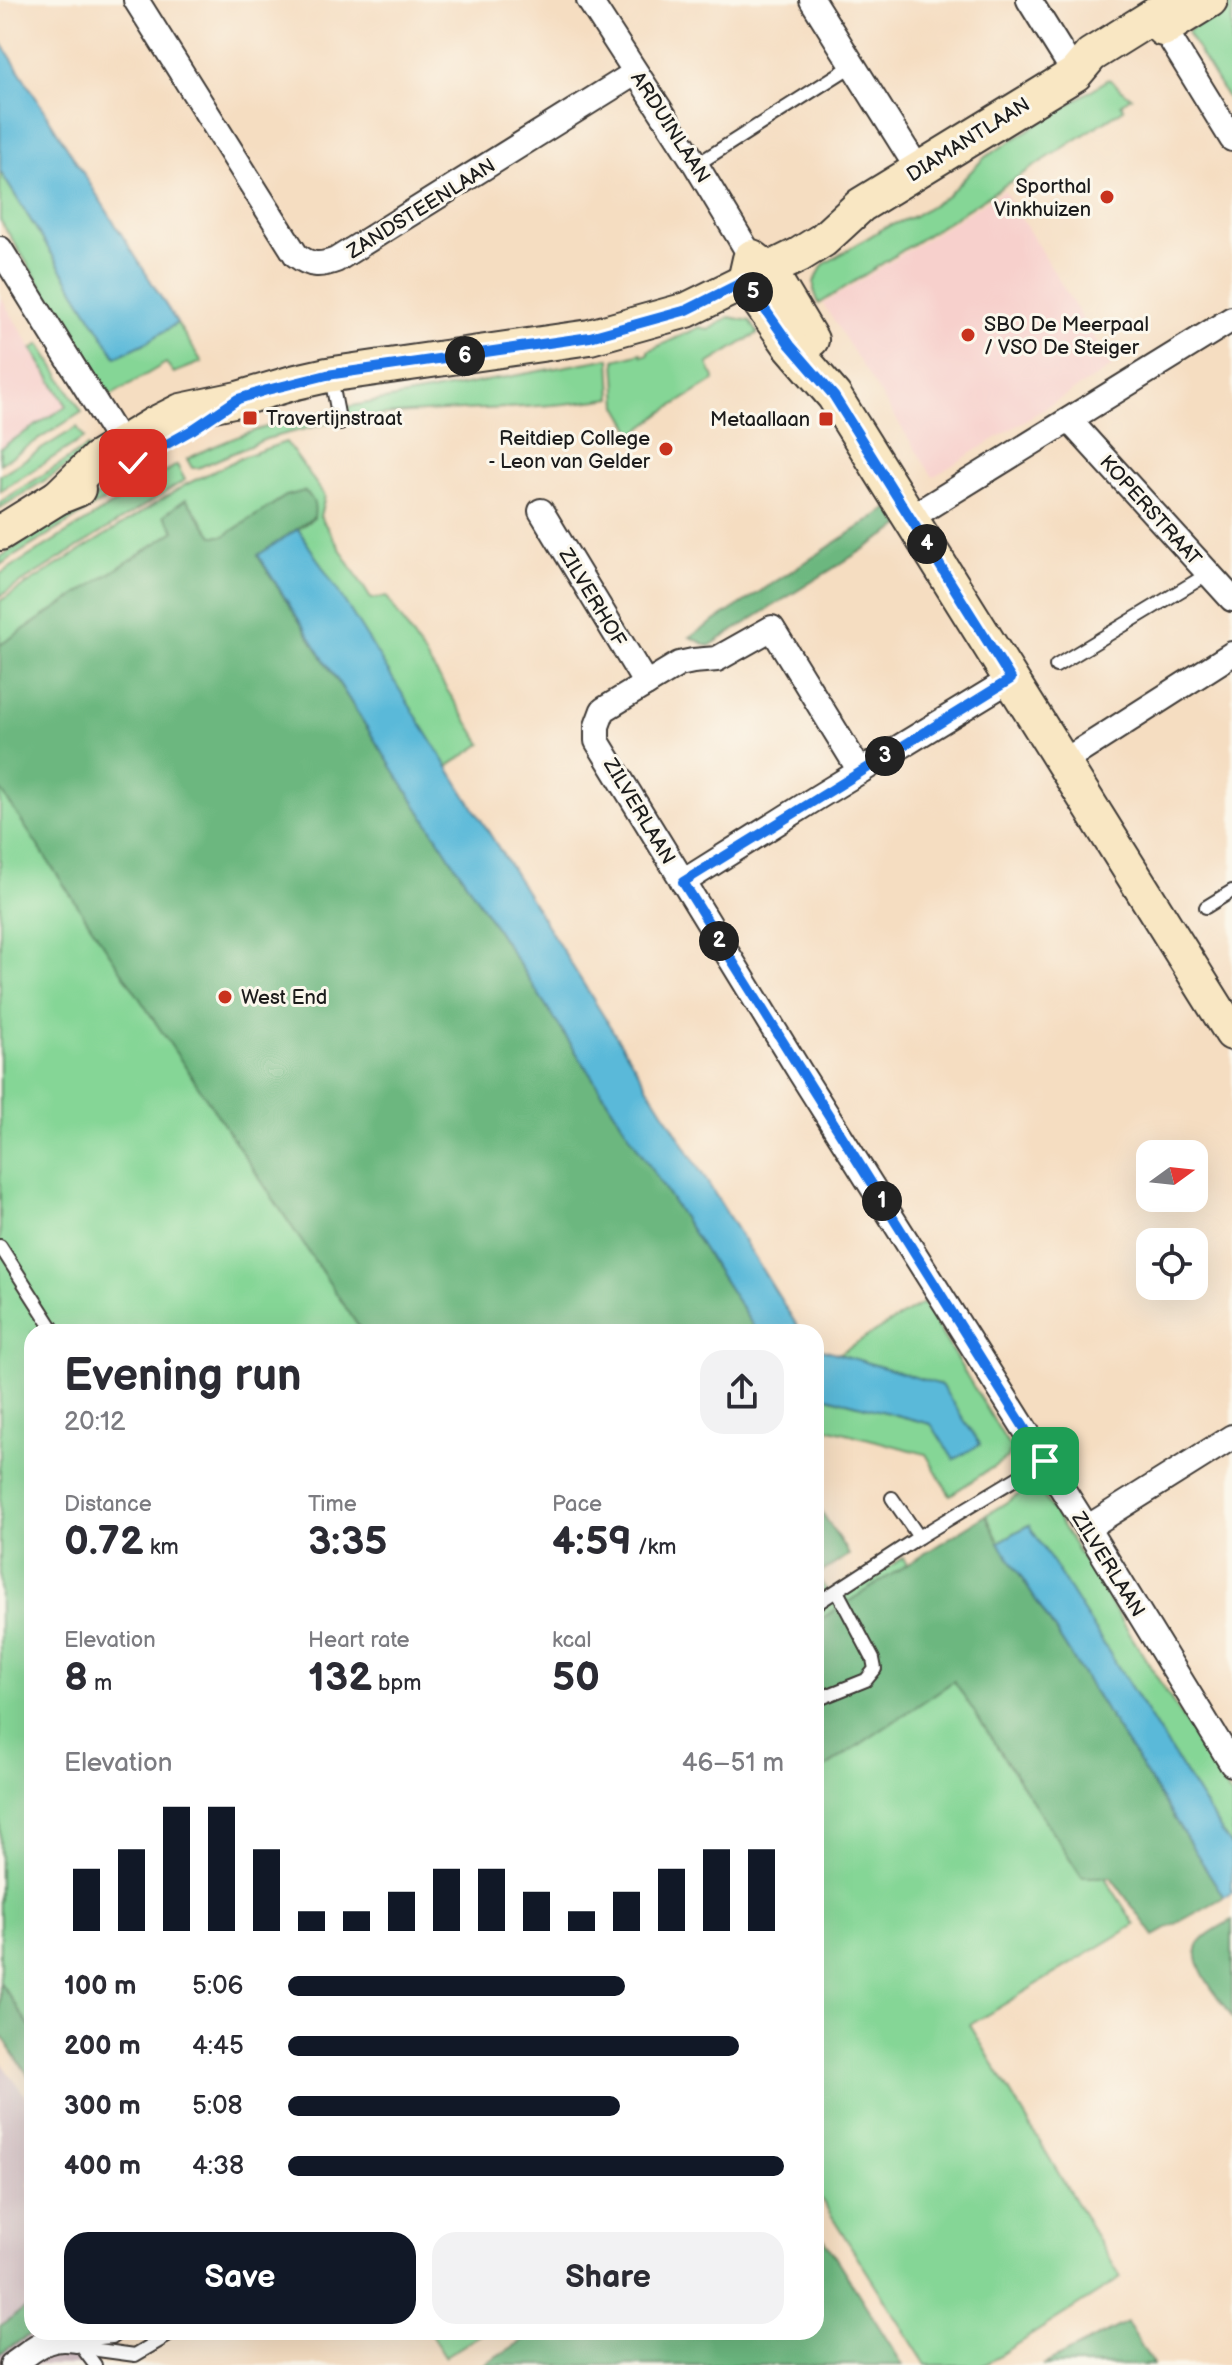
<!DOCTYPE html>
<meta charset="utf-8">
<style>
:root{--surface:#fff;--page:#f2f2f3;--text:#2b2b33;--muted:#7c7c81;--accent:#111827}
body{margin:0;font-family:"Balsamiq Sans",sans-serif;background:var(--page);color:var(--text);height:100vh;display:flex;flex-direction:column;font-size:30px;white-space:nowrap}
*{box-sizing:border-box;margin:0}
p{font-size:26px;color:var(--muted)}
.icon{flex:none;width:44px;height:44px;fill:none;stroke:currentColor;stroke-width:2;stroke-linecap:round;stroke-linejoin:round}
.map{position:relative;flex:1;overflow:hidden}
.panel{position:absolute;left:24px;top:1324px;width:800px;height:1016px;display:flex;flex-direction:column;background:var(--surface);border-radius:24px;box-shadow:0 8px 32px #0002}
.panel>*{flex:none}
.needle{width:52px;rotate:75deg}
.fabs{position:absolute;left:1136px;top:1140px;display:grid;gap:16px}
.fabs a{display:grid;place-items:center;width:72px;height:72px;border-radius:16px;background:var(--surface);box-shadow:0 8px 32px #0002;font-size:40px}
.pin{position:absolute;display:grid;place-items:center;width:68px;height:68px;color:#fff;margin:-34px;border-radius:16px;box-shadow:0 4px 12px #0006}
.km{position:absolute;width:40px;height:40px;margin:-20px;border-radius:50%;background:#222;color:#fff;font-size:22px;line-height:40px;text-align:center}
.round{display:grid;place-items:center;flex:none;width:84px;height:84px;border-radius:24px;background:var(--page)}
.headline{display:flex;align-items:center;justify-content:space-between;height:136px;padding:0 40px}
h1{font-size:44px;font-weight:800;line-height:60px}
.metrics{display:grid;grid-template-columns:repeat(3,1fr);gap:12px;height:136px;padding:8px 40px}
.metrics div{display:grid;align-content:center}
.metrics b{font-size:40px;font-weight:800}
.metrics small{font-size:22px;font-weight:400}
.metrics p{font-size:22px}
.chart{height:224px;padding:16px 40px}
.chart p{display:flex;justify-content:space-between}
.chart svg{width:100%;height:144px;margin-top:8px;stroke:var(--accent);stroke-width:6}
.button{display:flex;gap:16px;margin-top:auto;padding:16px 40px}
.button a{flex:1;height:92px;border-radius:24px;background:var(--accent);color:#fff;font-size:32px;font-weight:800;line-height:92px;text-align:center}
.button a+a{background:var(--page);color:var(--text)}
ul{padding:0 40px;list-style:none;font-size:26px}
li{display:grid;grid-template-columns:128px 96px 1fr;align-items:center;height:60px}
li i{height:20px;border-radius:10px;background:var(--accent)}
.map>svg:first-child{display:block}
.built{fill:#f7d0cc}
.industrial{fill:#d2bec3}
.green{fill:#85d696;stroke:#507959;stroke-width:2}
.forest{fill:#6cb77f;stroke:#446a4e;stroke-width:2}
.water{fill:#5ab9d9;stroke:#3b6a7a;stroke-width:2}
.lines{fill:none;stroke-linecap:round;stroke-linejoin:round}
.lane-casing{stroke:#3d3935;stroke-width:16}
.street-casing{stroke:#3d3935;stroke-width:28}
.secondary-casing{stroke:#3d3935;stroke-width:38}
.lane{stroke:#fff;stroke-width:12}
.street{stroke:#fff;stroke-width:24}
.secondary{stroke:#f9e7c3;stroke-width:34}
.route-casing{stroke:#fff;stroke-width:16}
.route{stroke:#1a73e8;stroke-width:10}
.poi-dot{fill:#c8321e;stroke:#fbf7ec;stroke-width:3}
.labels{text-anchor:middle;stroke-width:6;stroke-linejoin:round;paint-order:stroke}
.street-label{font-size:20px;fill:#1c1c1c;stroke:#fbf7ec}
.poi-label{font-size:20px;fill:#1c1c1c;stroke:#fbf7ec;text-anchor:end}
</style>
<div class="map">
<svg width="1232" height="2365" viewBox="0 0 1232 2365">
<rect width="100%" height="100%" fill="#fbf7ec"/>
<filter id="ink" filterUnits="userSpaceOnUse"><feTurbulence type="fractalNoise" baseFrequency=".0125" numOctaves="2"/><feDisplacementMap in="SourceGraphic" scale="16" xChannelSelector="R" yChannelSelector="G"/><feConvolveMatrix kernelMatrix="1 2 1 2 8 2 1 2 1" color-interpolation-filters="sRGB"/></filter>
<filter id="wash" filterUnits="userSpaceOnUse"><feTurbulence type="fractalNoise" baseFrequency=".006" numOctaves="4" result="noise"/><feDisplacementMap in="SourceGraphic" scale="32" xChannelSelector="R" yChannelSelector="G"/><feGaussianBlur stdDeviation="1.8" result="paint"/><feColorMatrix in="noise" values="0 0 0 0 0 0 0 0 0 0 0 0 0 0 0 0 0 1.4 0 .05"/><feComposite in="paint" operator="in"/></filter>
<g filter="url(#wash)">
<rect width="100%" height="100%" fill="#f5ddc1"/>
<g class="built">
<polygon points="1004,190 1112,367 933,477 823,304"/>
<polygon points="0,296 67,406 0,448"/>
</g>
<polygon class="industrial" points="0,2061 32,2105 32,2181 28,2183 32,2198 32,2332 71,2332 91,2365 0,2365"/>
<g class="green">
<polygon points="1229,0 1232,0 1232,106 1187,32"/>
<polygon points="1109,79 1131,97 1121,104 1124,109 819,304 814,290 814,282 823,265 884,228 912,217 947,196 984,158"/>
<polygon points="0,171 116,356 147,342 177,323 202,362 174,373 166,363 110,396 0,220"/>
<polygon points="729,317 750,321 758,333 708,364 715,380 662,413 634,434 618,406 615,360 641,353 642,356 648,354 648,351 700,327 709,330"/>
<polygon points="40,344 82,412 0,464 0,448 67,406 32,349"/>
<path d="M610,358l2,40c-88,14 -177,9 -265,21l-2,-9 2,-3z"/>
<path d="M328,411l4,11 -66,17 -68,29h-6l-5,-9c45,-23 92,-38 141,-48z"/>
<polygon points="77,427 84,438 0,491 0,475"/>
<polygon points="286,442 325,496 320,516 371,599 387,597 482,744 447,767 298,529 314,518 286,496 224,536 213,536 187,500 175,531 0,645 0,601 187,484 245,456"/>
<polygon points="87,447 92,451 0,508 0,502"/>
<polygon points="177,465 185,480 0,596 0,574"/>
<polygon points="131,475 132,483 0,565 0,557"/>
<polygon points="0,661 663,1332 32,1332 32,2054 0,2005"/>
<polygon points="923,1303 1011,1449 1007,1458 950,1495 926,1454 816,1425 816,1394 931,1424 979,1444 941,1385 838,1354"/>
<polygon points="1036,1484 1232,1797 1232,1848 1028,1525 999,1542 986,1515"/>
<polygon points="903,1558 1135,1925 970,2025 1121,2278 984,2365 926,2365 816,2191 816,1574 834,1602"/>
<polygon points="429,2332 485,2332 445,2357"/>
</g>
<g class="forest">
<path d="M304,491c10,7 12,15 10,26l-56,39 137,216 362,560h-395l-362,-543v-144l175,-114 -11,-16 22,-16 27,37h11l62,-40z"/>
<polygon points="889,508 901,526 709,646 690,637"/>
<polygon points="816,1503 849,1555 816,1576"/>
<polygon points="986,1515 999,1542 1224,1897 1154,1936 1111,1877 1082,1877 954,1681 816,1774 816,1622"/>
<path d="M1232,1920v97c-11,-17 -48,-58 -31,-76 7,-9 21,-15 31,-21z"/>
<polygon points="0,1982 32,2030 32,2081 0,2033"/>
<polygon points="816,2226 903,2365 483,2365 537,2332 816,2332"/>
<polygon points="32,2304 33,2332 0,2354 0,2326"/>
<polygon points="1127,2322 1153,2365 1043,2365"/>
</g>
<g class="water">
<polygon points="0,40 177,323 147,342 116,357 0,171"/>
<polygon points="298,529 343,599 801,1332 757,1332 395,772 258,555"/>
<polygon points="816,1347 941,1385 980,1444 954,1460 931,1424 816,1394"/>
<polygon points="1029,1525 1232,1848 1232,1893 1224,1897 999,1542"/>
</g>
</g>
<g filter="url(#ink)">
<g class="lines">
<defs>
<g id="lane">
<polyline points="696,165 853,65"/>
<polyline points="331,378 340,424"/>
<polyline points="1056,666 1208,574"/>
<polyline points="1206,907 1232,891"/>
<polyline points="0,1246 55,1332"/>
<polyline points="892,1498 919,1537"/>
<polyline points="816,1604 919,1537 1045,1461"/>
<polyline points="816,1700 866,1680 875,1669 873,1659 837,1591"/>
<polyline points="76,2340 98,2350 135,2355 174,2332"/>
<polyline points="76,2340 112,2337 119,2332"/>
<polyline points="78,2342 95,2365"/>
</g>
<g id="street">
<path d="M136,0l160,255c14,11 24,11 40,5l299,-187"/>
<polyline points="589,0 696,165 750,255"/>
<polyline points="812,0 918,169"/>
<polyline points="1029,0 1075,74"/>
<polyline points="1157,17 1232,139"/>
<polyline points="0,249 133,463"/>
<polyline points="1069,420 1232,599"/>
<polyline points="541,511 646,684"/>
<polyline points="910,518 1232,319"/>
<polyline points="1063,762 1232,654"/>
<polyline points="860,771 772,628 717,659 693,661 679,664 603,710 597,726 597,741 800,1072 1087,1528 1232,1764"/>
<polyline points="683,882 818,797 1011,679"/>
<polyline points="1087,1528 1232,1437"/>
<path d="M12,2365c24,-16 33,-30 64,-25"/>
</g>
<g id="secondary">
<polyline points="1163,29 1210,0"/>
<polyline points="752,257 769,270 811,340"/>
<polyline points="750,259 745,281 790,345 834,396 1232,1033"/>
<polyline points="58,497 97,459 153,425 181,411 238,399 296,382 327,375 590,337 687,310 799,255 823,240 861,205 1075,74 1091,55 1179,0"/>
<polyline points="0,533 58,497 78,489"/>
</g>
</defs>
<use href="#lane" class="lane-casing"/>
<use href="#street" class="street-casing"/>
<use href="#secondary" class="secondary-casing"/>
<use href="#lane" class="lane"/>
<use href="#street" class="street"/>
<use href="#secondary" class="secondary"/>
</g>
</g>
<g class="lines" filter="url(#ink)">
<defs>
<polyline id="route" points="133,463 192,430 238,399 267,390 327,375 590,337 687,310 745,281 790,345 834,396 1011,679 683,882 1045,1461"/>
</defs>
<use href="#route" class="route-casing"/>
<use href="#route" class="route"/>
</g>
<g class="poi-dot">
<circle cx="1107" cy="197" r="8"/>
<circle cx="968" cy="335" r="8"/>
<rect x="242" y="410" width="16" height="16" rx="4"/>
<rect x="818" y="411" width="16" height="16" rx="4"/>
<circle cx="666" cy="449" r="8"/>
<circle cx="225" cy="997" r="8"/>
</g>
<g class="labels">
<g class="street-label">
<text transform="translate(671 127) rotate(57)" y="7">ARDUINLAAN</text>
<text transform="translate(968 139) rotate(-32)" y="7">DIAMANTLAAN</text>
<text transform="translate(421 208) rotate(-32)" y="7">ZANDSTEENLAAN</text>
<text transform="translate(1151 510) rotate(48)" y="7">KOPERSTRAAT</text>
<text transform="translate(593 597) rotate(59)" y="7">ZILVERHOF</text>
<text transform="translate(640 811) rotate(59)" y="7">ZILVERLAAN</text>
<text transform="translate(1109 1564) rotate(58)" y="7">ZILVERLAAN</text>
</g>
<g class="poi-label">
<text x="1091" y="193">Sporthal<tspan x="1091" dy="23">Vinkhuizen</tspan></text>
<text x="984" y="331" text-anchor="start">SBO De Meerpaal<tspan x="984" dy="23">/ VSO De Steiger</tspan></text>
<text x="266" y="425" text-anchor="start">Travertijnstraat</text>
<text x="810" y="426">Metaallaan</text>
<text x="650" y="445">Reitdiep College<tspan x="650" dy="23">- Leon van Gelder</tspan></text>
<text x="241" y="1004" text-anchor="start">West End</text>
</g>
</g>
</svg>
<div class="fabs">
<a><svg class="needle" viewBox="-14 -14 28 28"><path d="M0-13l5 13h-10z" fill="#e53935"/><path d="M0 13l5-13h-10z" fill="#7c7c81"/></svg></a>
<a><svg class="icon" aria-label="locate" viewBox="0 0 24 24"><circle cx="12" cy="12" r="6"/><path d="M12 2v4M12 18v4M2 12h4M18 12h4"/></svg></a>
</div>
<div class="pin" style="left:1045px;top:1461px;background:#1e9e55"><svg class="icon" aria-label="arrive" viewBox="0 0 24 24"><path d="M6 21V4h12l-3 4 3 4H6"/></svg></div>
<div class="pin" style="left:133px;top:463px;background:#d93025"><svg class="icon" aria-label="check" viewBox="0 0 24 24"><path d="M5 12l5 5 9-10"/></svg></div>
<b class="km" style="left:882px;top:1201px">1</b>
<b class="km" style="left:719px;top:941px">2</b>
<b class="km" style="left:885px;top:756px">3</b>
<b class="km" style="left:927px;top:544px">4</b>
<b class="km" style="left:753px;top:292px">5</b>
<b class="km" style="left:465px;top:356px">6</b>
<section class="panel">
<div class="headline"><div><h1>Evening run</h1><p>20:12</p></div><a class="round"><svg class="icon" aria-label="share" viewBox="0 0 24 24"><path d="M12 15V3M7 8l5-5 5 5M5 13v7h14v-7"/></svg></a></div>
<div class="metrics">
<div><p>Distance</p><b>0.72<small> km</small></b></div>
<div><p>Time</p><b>3:35</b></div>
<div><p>Pace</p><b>4:59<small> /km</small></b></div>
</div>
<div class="metrics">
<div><p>Elevation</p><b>8<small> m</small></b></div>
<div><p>Heart rate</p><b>132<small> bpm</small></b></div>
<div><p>kcal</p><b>50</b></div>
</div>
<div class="chart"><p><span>Elevation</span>46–51 m</p>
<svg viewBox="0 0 160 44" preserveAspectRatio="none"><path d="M5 44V25M15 44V19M25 44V6M35 44V6M45 44V19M55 44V38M65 44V38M75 44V32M85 44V25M95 44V25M105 44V32M115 44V38M125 44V32M135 44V25M145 44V19M155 44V19"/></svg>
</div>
<ul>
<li><b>100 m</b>5:06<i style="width:68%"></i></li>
<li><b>200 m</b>4:45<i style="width:91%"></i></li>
<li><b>300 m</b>5:08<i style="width:67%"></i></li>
<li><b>400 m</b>4:38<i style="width:100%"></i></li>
</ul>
<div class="button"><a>Save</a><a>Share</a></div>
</section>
</div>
